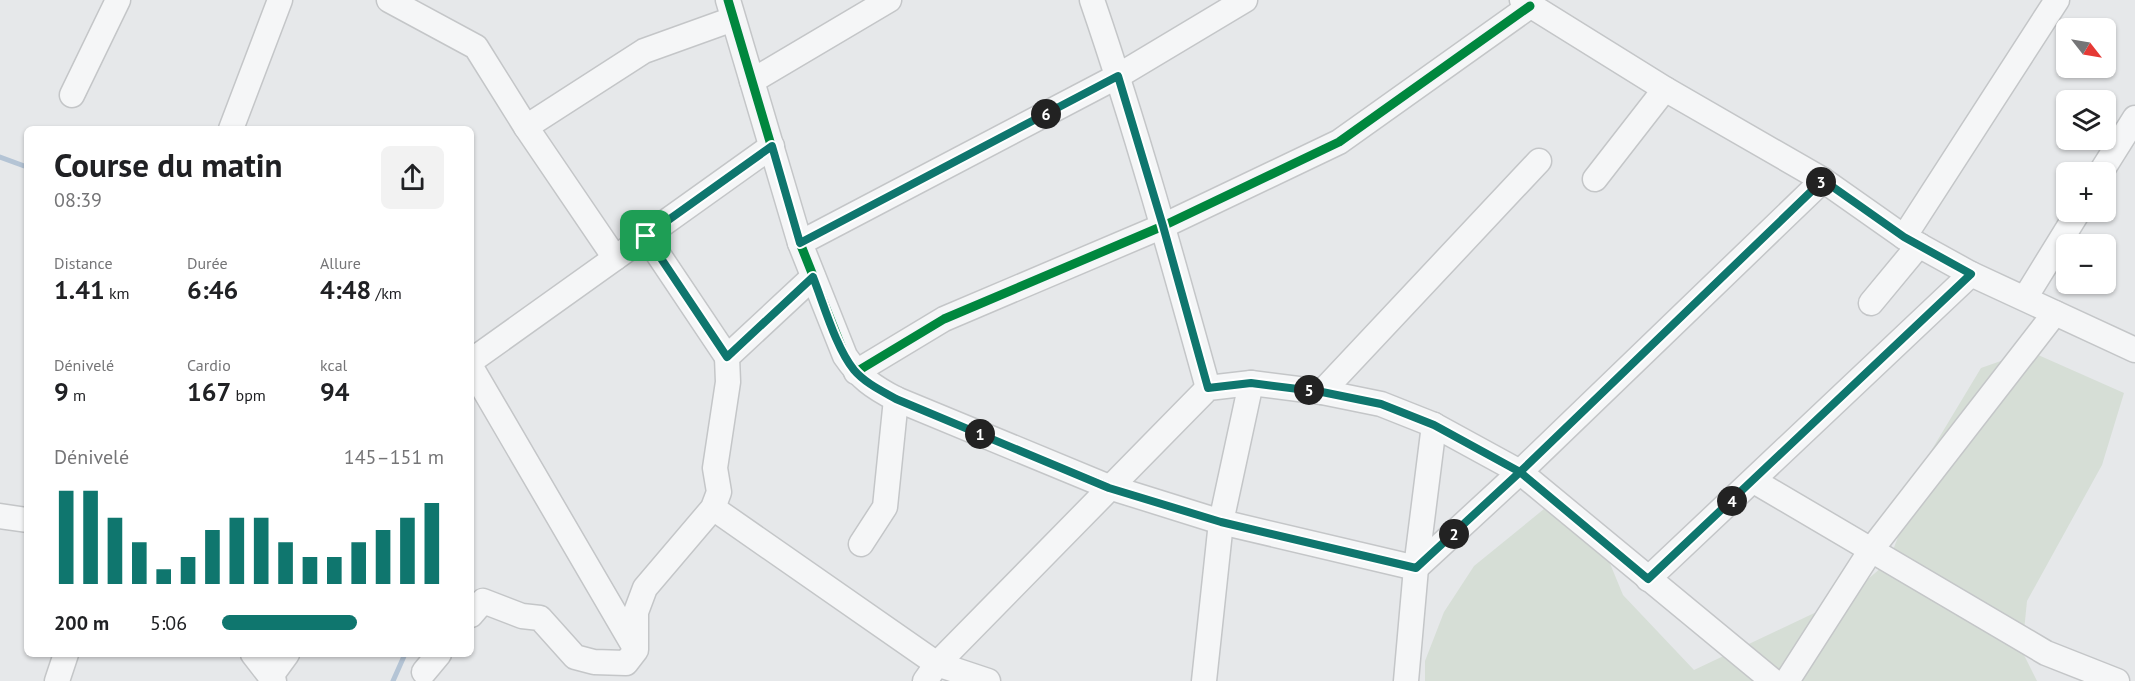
<!DOCTYPE html>
<html lang="fr">
<meta charset="utf-8">
<style>
:root{--surface:#fff;--page:#f2f2f2;--text:#202124;--muted:#757577;--accent:#0f766e}
body{margin:0;font-family:"PT Sans",sans-serif;background:var(--page);color:var(--text);height:100vh;display:flex;flex-direction:column;font-size:22px;white-space:nowrap}
*{box-sizing:border-box;margin:0}
p{font-size:20px;color:var(--muted)}
.icon{flex:none;width:33px;height:33px;fill:none;stroke:currentColor;stroke-width:2;stroke-linecap:round;stroke-linejoin:round}
.map{position:relative;flex:1;overflow:hidden}
.side{position:absolute;left:24px;top:126px;width:450px;height:531px;display:flex;flex-direction:column;background:var(--surface);border-radius:9px;box-shadow:0 2px 4px #0004}
.side>*{flex:none}
.needle{width:39px;rotate:121deg}
.tools{position:absolute;left:2056px;top:18px;display:grid;gap:12px}
.tools a{display:grid;place-items:center;width:60px;height:60px;border-radius:9px;background:var(--surface);box-shadow:0 2px 4px #0004;font-size:30px}
.pin{position:absolute;display:grid;place-items:center;width:51px;height:51px;color:#fff;margin:-26px;border-radius:12px;box-shadow:0 3px 9px #0006}
.km{position:absolute;width:30px;height:30px;margin:-15px;border-radius:50%;background:#222;color:#fff;font-size:16px;line-height:30px;text-align:center}
.round{display:grid;place-items:center;flex:none;width:63px;height:63px;border-radius:9px;background:var(--page)}
.overview{display:flex;align-items:center;justify-content:space-between;height:102px;padding:0 30px}
h1{font-size:33px;font-weight:600;line-height:45px}
.stats{display:grid;grid-template-columns:repeat(3,1fr);gap:9px;height:102px;padding:6px 30px}
.stats div{display:grid;align-content:center}
.stats b{font-size:26px;font-weight:600}
.stats small{font-size:16px;font-weight:400}
.stats p{font-size:16px}
.chart{height:168px;padding:12px 30px}
.chart p{display:flex;justify-content:space-between}
.chart svg{width:100%;height:108px;margin-top:6px;stroke:var(--accent);stroke-width:6}
ul{padding:0 30px;list-style:none;font-size:20px}
li{display:grid;grid-template-columns:96px 72px 1fr;align-items:center;height:45px}
li i{height:15px;border-radius:8px;background:var(--accent)}
.map>svg:first-child{display:block}
.green{fill:#d6ded6}
.lines{fill:none;stroke-linecap:round;stroke-linejoin:round}
.stream{stroke:#b4c4d5;stroke-width:5}
.minor-casing{stroke:#c4c6c8;stroke-width:27}
.minor{stroke:#f5f6f7;stroke-width:24}
.cycleway-casing{stroke:#f4f6f9;stroke-width:13}
.cycleway{stroke:#00873e;stroke-width:9}
.route-casing{stroke:#fff;stroke-width:12}
.route{stroke:#0f766e;stroke-width:8}
</style>
<div class="map">
<svg width="2135" height="681" viewBox="0 0 2135 681">
<rect width="100%" height="100%" fill="#e6e8ea"/>
<polygon class="green" points="2029,351 2124,393 2102,465 2027,601 2022,651 2037,681 1425,681 1425,661 1444,612 1474,566 1544,509 1604,549 1623,595 1694,670 1846,598 1889,561 1928,456 1981,368"/>
<g class="lines">
<g class="stream">
<polyline points="0,157 27,167"/>
<polyline points="393,681 405,654"/>
</g>
<defs>
<g id="minor">
<polyline points="389,0 476,47 526,127 615,258"/>
<path d="M728,0l72,243 45,113c15,22 28,31 51,43l213,88 112,35 195,46 104,-96 303,-292"/>
<path d="M1092,0c44,128 80,258 116,388"/>
<polyline points="1522,0 1665,89 1823,180 1904,237 1971,274 2135,350"/>
<polyline points="752,81 889,0"/>
<polyline points="72,95 118,0"/>
<polyline points="526,127 644,51 733,19"/>
<polyline points="231,129 280,0"/>
<polyline points="2101,172 2135,118"/>
<polyline points="1595,179 1665,89"/>
<polyline points="646,236 727,357"/>
<polyline points="1904,237 2057,0"/>
<polyline points="800,243 1118,76 1245,0"/>
<polyline points="2025,298 2078,212"/>
<polyline points="1871,303 1919,245"/>
<polyline points="471,361 772,146"/>
<polyline points="471,367 635,648"/>
<polyline points="856,372 944,319 1163,226 1339,142 1530,6"/>
<polyline points="1322,392 1539,161"/>
<polyline points="1754,481 2046,653 2117,681"/>
<polyline points="713,508 937,664 988,681"/>
<polyline points="0,516 27,520"/>
<polyline points="861,544 885,507 896,399"/>
<polyline points="1648,579 1971,274"/>
<polyline points="471,615 483,601 522,616 540,618 575,657 594,662 626,663 636,650 636,612 645,588 713,508 719,492 715,468 728,382 727,357 813,277"/>
<polyline points="253,654 274,681"/>
<polyline points="424,672 439,654"/>
<polyline points="271,676 287,654"/>
<polyline points="57,681 66,654"/>
<polyline points="925,681 937,664 1208,388 1251,383 1322,392 1381,404 1434,425 1520,472 1773,681"/>
<polyline points="1204,681 1221,522 1251,383"/>
<polyline points="1406,681 1416,568 1434,425"/>
<polyline points="1787,681 1871,550 2055,313"/>
</g>
</defs>
<use href="#minor" class="minor-casing"/>
<use href="#minor" class="minor"/>
<defs>
<g id="cycleway">
<path d="M728,0l72,243 45,113c15,22 28,31 51,43l213,88 112,35 195,46 104,-96 303,-292"/>
<polyline points="856,372 944,319 1163,226 1339,142 1530,6"/>
</g>
</defs>
<use href="#cycleway" class="cycleway-casing"/>
<use href="#cycleway" class="cycleway"/>
</g>
<g class="lines">
<defs>
<path id="route" d="M646,236l81,121 86,-80c11,28 23,71 41,93 11,13 28,21 42,29l213,89 112,34 195,46 104,-96 303,-292 81,57 67,37 -323,305 -128,-107 -86,-47 -53,-21 -59,-12 -71,-9 -43,5 -45,-162 -45,-150 -318,167 -28,-97 -126,90"/>
</defs>
<use href="#route" class="route-casing"/>
<use href="#route" class="route"/>
</g>
</svg>
<div class="tools">
<a><svg class="needle" viewBox="-14 -14 28 28"><path d="M0-13l5 13h-10z" fill="#e53935"/><path d="M0 13l5-13h-10z" fill="#757577"/></svg></a>
<a><svg class="icon" aria-label="layers" viewBox="0 0 24 24"><path d="M12 4l9 5-9 5-9-5zM3 14l9 5 9-5"/></svg></a>
<a>+</a>
<a>−</a>
</div>
<div class="pin" style="left:646px;top:236px;background:#1e9e55"><svg class="icon" aria-label="arrive" viewBox="0 0 24 24"><path d="M6 21V4h12l-3 4 3 4H6"/></svg></div>
<b class="km" style="left:980px;top:434px">1</b>
<b class="km" style="left:1454px;top:534px">2</b>
<b class="km" style="left:1821px;top:182px">3</b>
<b class="km" style="left:1732px;top:501px">4</b>
<b class="km" style="left:1309px;top:390px">5</b>
<b class="km" style="left:1046px;top:114px">6</b>
<section class="side">
<div class="overview"><div><h1>Course du matin</h1><p>08:39</p></div><a class="round"><svg class="icon" aria-label="share" viewBox="0 0 24 24"><path d="M12 15V3M7 8l5-5 5 5M5 13v7h14v-7"/></svg></a></div>
<div class="stats">
<div><p>Distance</p><b>1.41<small> km</small></b></div>
<div><p>Durée</p><b>6:46</b></div>
<div><p>Allure</p><b>4:48<small> /km</small></b></div>
</div>
<div class="stats">
<div><p>Dénivelé</p><b>9<small> m</small></b></div>
<div><p>Cardio</p><b>167<small> bpm</small></b></div>
<div><p>kcal</p><b>94</b></div>
</div>
<div class="chart"><p><span>Dénivelé</span>145–151 m</p>
<svg viewBox="0 0 160 44" preserveAspectRatio="none"><path d="M5 44V6M15 44V6M25 44V17M35 44V27M45 44V38M55 44V33M65 44V22M75 44V17M85 44V17M95 44V27M105 44V33M115 44V33M125 44V27M135 44V22M145 44V17M155 44V11"/></svg>
</div>
<ul>
<li><b>200 m</b>5:06<i style="width:61%"></i></li>
</ul>
</section>
</div>
